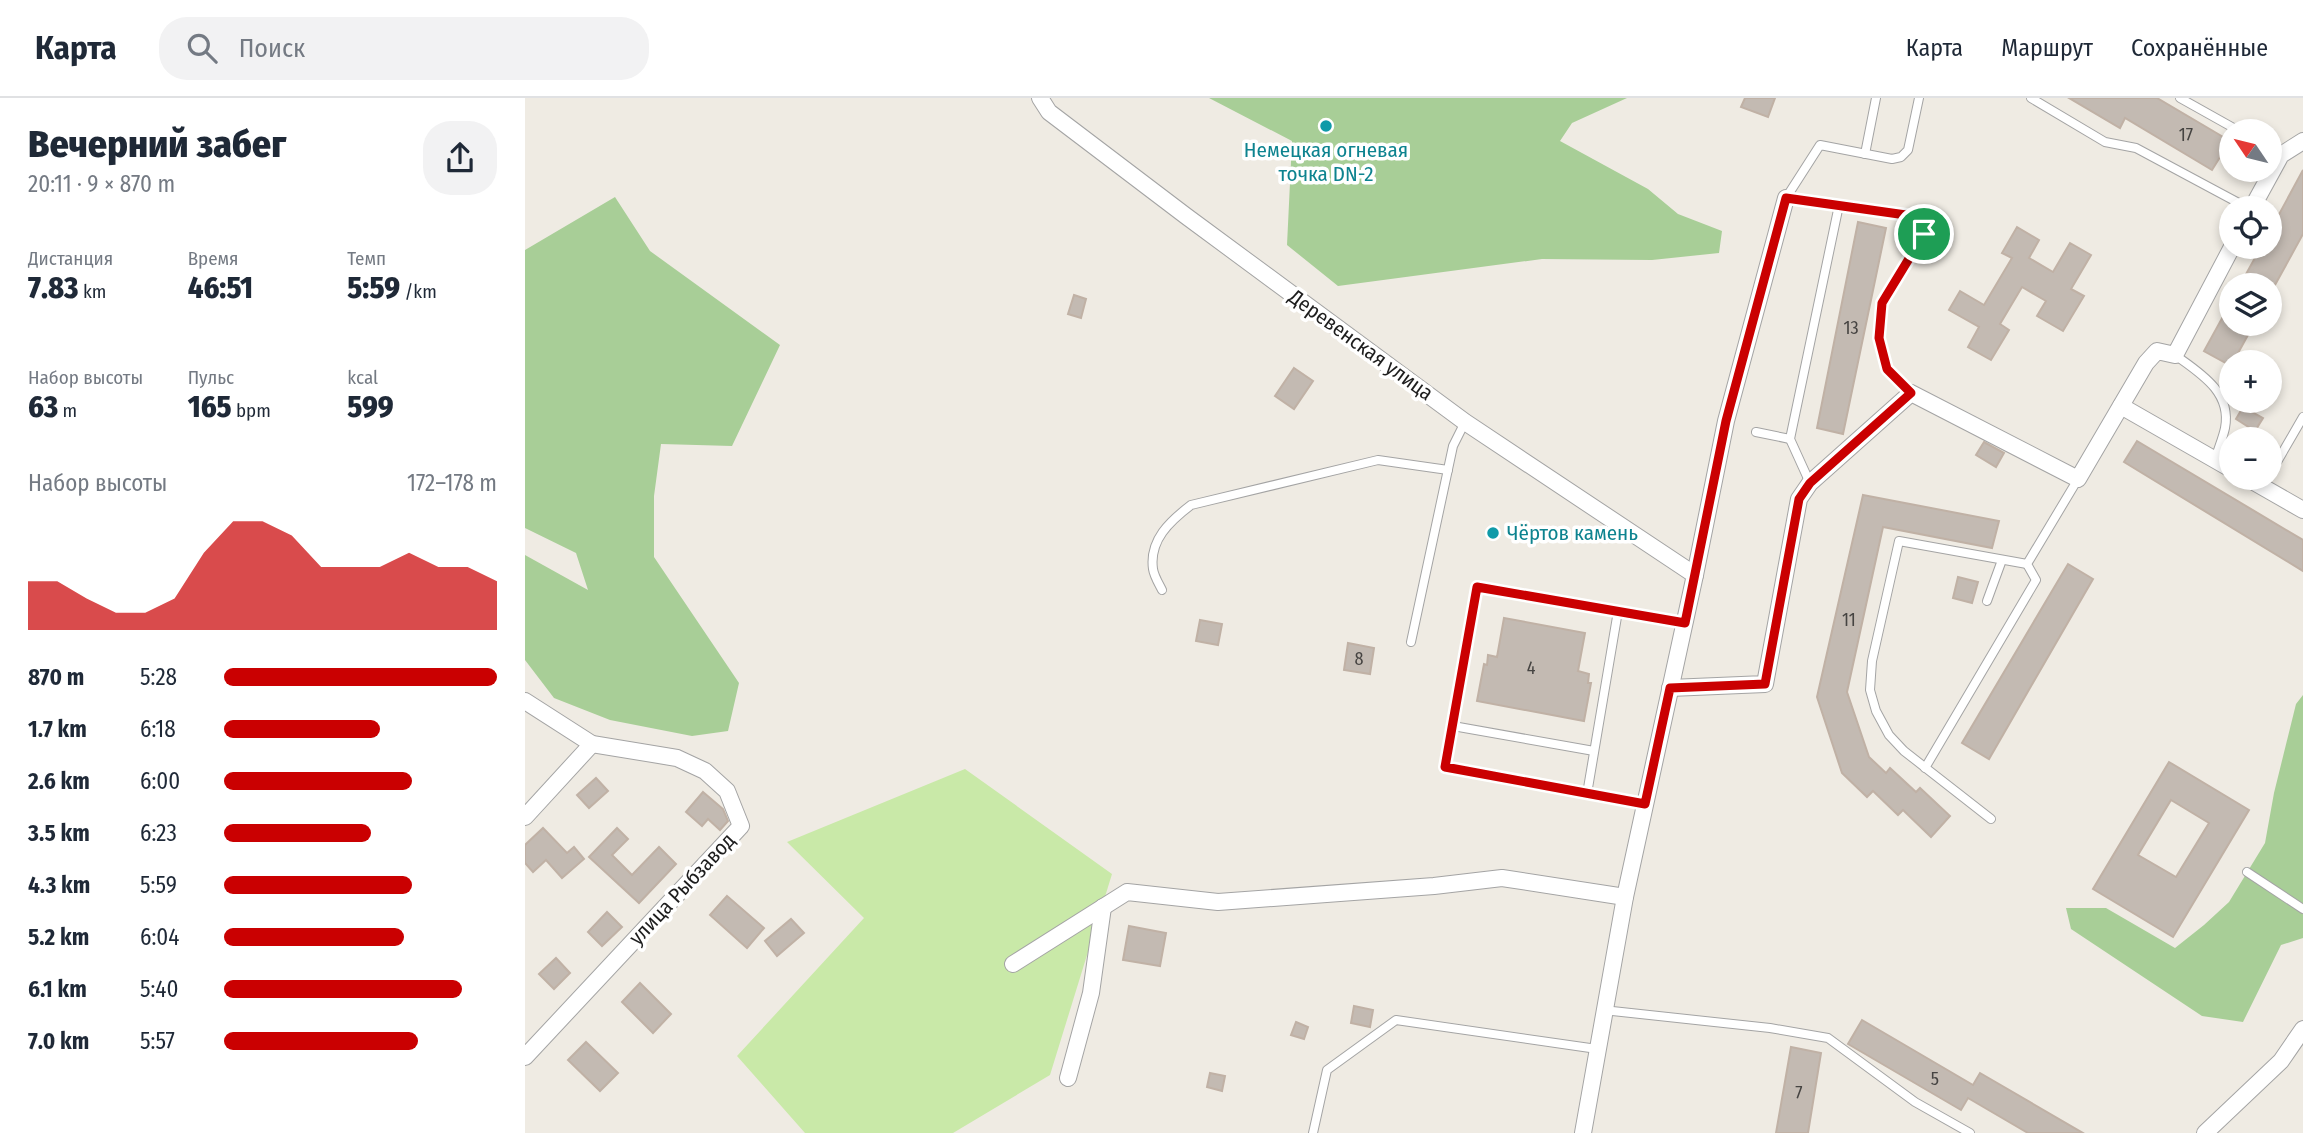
<!DOCTYPE html>
<html lang="ru">
<meta charset="utf-8">
<style>
:root{--surface:#fff;--page:#f2f2f3;--text:#1f2937;--muted:#747a83;--line:#e0e1e3;--accent:#ca0001}
body{margin:0;font-family:"Fira Sans Condensed",sans-serif;background:var(--page);color:var(--text);height:100vh;display:flex;flex-direction:column;font-size:26px;white-space:nowrap}
*{box-sizing:border-box;margin:0}
p{font-size:23px;color:var(--muted)}
.icon{flex:none;width:38px;height:38px;fill:none;stroke:currentColor;stroke-width:2;stroke-linecap:round;stroke-linejoin:round}
.map{position:relative;flex:1;overflow:hidden}
.drawer{display:flex;flex-direction:column;background:var(--surface);width:525px}
.drawer>*{flex:none}
.needle{width:46px;rotate:305deg}
.tools{position:absolute;left:1694px;top:21px;display:grid;gap:14px}
.tools a{display:grid;place-items:center;width:63px;height:63px;border-radius:50%;background:var(--surface);box-shadow:0 4px 10px #0003;font-size:35px}
.pin{position:absolute;display:grid;place-items:center;width:60px;height:60px;color:#fff;margin:-30px;border:4px solid #fff;border-radius:50%;box-shadow:0 2px 7px #0007}
.round{display:grid;place-items:center;flex:none;width:74px;height:74px;border-radius:28px;background:var(--page)}
.summary{display:flex;align-items:center;justify-content:space-between;height:119px;padding:0 28px}
h1{font-size:38px;font-weight:800;line-height:52px}
.metrics{display:grid;grid-template-columns:repeat(3,1fr);gap:10px;height:119px;padding:7px 28px}
.metrics div{display:grid;align-content:center}
.metrics b{font-size:30px;font-weight:800}
.metrics small{font-size:19px;font-weight:400}
.metrics p{font-size:19px}
.chart{height:196px;padding:14px 28px}
.chart p{display:flex;justify-content:space-between}
.chart svg{width:100%;height:126px;margin-top:7px;fill:var(--accent);opacity:.7}
ul{padding:0 28px;list-style:none;font-size:23px}
li{display:grid;grid-template-columns:112px 84px 1fr;align-items:center;height:52px}
li i{height:18px;border-radius:9px;background:var(--accent)}
header{display:flex;align-items:center;gap:42px;box-sizing:border-box;height:98px;padding:0 35px;background:var(--surface);border-bottom:2px solid var(--line)}
header strong{font-size:33px}
nav{display:flex;gap:38px;margin-inline-start:auto;font-size:24px}
.search{width:490px;height:63px;background:var(--page);display:flex;align-items:center;gap:18px;box-sizing:border-box;padding:0 24px;border-radius:28px;color:var(--muted);font-size:26px}
main{display:flex;flex:1;min-height:0}
.map>svg:first-child{display:block}
.grass{fill:#c9e9a8}
.forest{fill:#a8ce97}
.building{fill:#c3bab2;stroke:#c0b1a5;stroke-width:2;fill-rule:evenodd}
.lines{fill:none;stroke-linecap:round;stroke-linejoin:round}
.service-casing{stroke:#a4a4a4;stroke-width:10}
.minor-casing{stroke:#a4a4a4;stroke-width:18}
.service{stroke:#fff;stroke-width:8}
.minor{stroke:#fff;stroke-width:16}
.route-casing{stroke:#fff;stroke-width:14}
.route{stroke:#ca0001;stroke-width:9}
.culture-dot{fill:#0f9aa8;stroke:#fff;stroke-width:2.5}
.labels{text-anchor:middle;stroke-width:7;stroke-linejoin:round;paint-order:stroke}
.number-label{font-size:18px;fill:#464442}
.culture-label{font-size:21px;fill:#0d838f;stroke:#fff}
.street-label{font-size:21px;fill:#1d1d1d;stroke:#fff}
</style>
<header>
<strong>Карта</strong>
<div class="search"><svg class="icon" aria-label="search" viewBox="0 0 24 24"><circle cx="10" cy="10" r="6"/><path d="M15 15l6 6"/></svg>Поиск</div>
<nav><a>Карта</a><a>Маршрут</a><a>Сохранённые</a></nav>
</header>
<main>
<section class="drawer">
<div class="summary"><div><h1>Вечерний забег</h1><p>20:11 · 9 × 870 m</p></div><a class="round"><svg class="icon" aria-label="share" viewBox="0 0 24 24"><path d="M12 15V3M7 8l5-5 5 5M5 13v7h14v-7"/></svg></a></div>
<div class="metrics">
<div><p>Дистанция</p><b>7.83<small> km</small></b></div>
<div><p>Время</p><b>46:51</b></div>
<div><p>Темп</p><b>5:59<small> /km</small></b></div>
</div>
<div class="metrics">
<div><p>Набор высоты</p><b>63<small> m</small></b></div>
<div><p>Пульс</p><b>165<small> bpm</small></b></div>
<div><p>kcal</p><b>599</b></div>
</div>
<div class="chart"><p><span>Набор высоты</span>172–178 m</p>
<svg viewBox="0 0 160 44" preserveAspectRatio="none"><path d="M0 44V27L10 27L20 33L30 38L40 38L50 33L60 17L70 6L80 6L90 11L100 22L110 22L120 22L130 17L140 22L150 22L160 27V44z"/></svg>
</div>
<ul>
<li><b>870 m</b>5:28<i style="width:100%"></i></li>
<li><b>1.7 km</b>6:18<i style="width:57%"></i></li>
<li><b>2.6 km</b>6:00<i style="width:69%"></i></li>
<li><b>3.5 km</b>6:23<i style="width:54%"></i></li>
<li><b>4.3 km</b>5:59<i style="width:69%"></i></li>
<li><b>5.2 km</b>6:04<i style="width:66%"></i></li>
<li><b>6.1 km</b>5:40<i style="width:87%"></i></li>
<li><b>7.0 km</b>5:57<i style="width:71%"></i></li>
</ul>
</section>
<div class="map">
<svg width="1778" height="1035" viewBox="0 0 1778 1035">
<rect width="100%" height="100%" fill="#efebe3"/>
<polygon class="grass" points="440,671 587,776 525,977 428,1035 280,1035 212,958 339,820 262,744"/>
<g class="forest">
<polygon points="684,0 1102,0 1047,25 1035,43 1123,91 1153,116 1197,133 1194,155 1127,162 1017,161 813,188 762,147 767,43"/>
<polygon points="90,99 125,153 255,247 207,348 136,346 129,398 129,459 214,585 203,633 167,638 85,622 29,600 0,562 0,457 63,492 51,455 0,430 0,152"/>
<polygon points="1778,597 1778,840 1756,847 1718,924 1677,918 1546,831 1541,810 1581,810 1650,850 1679,827 1704,804 1740,745 1749,695 1771,606"/>
</g>
<g class="building">
<polygon points="1220,0 1250,0 1243,19 1216,9"/>
<polygon points="1544,0 1632,0 1705,43 1687,72 1600,20 1595,30"/>
<polygon points="1778,72 1778,136 1750,187 1715,187 1736,149 1745,149 1745,133"/>
<polygon points="1333,124 1361,130 1318,336 1292,330"/>
<polygon points="1492,129 1514,142 1504,160 1528,174 1545,145 1566,157 1546,191 1559,198 1538,233 1512,218 1521,203 1497,189 1475,226 1484,232 1466,262 1443,249 1454,229 1424,212 1435,193 1459,207 1487,160 1477,155"/>
<polygon points="549,197 561,201 556,220 543,216"/>
<polygon points="1706,204 1706,226 1729,226 1706,268 1679,253"/>
<polygon points="769,270 788,283 769,311 750,298"/>
<polygon points="1718,309 1738,320 1730,333 1711,321"/>
<polygon points="1612,343 1778,442 1778,473 1599,364"/>
<polygon points="1459,344 1479,355 1471,369 1451,357"/>
<polygon points="1338,397 1474,423 1467,450 1358,429 1322,594 1344,659 1361,675 1365,670 1391,694 1395,690 1425,718 1406,739 1378,712 1373,717 1348,693 1342,699 1317,675 1292,599"/>
<polygon points="1543,466 1568,481 1464,661 1437,645"/>
<polygon points="1433,479 1453,484 1447,505 1428,500"/>
<polygon points="979,520 1060,535 1053,573 1064,576 1063,585 1066,585 1059,623 952,603 959,566 962,567 963,557 972,559"/>
<polygon points="675,522 697,526 693,547 671,543"/>
<polygon points="823,545 849,550 845,576 819,572"/>
<path d="M1644,664l80,48 -76,127 -80,-48zM1646,702l38,23 -33,54 -38,-22z"/>
<polygon points="71,680 83,693 64,710 52,697"/>
<polygon points="178,694 198,711 203,723 195,732 183,721 177,728 161,714"/>
<polygon points="18,730 42,755 49,749 59,761 37,780 21,762 8,774 0,765 0,747"/>
<polygon points="92,730 103,741 87,757 107,777 134,749 151,766 114,805 64,759"/>
<polygon points="202,798 239,830 222,850 185,817"/>
<polygon points="82,814 97,829 77,848 63,834"/>
<polygon points="266,821 279,835 252,858 240,843"/>
<polygon points="604,828 641,835 635,868 598,862"/>
<polygon points="31,860 45,875 29,891 14,876"/>
<polygon points="115,885 146,916 128,935 97,904"/>
<polygon points="829,908 848,912 845,929 826,925"/>
<polygon points="1337,922 1448,987 1455,975 1558,1035 1503,1035 1443,1000 1436,1012 1323,946"/>
<polygon points="771,924 783,929 779,941 766,937"/>
<polygon points="61,944 93,975 75,993 43,962"/>
<polygon points="1266,949 1296,955 1283,1035 1251,1035"/>
<polygon points="685,975 700,978 697,993 682,989"/>
</g>
<g class="lines">
<defs>
<g id="service">
<polyline points="1506,0 1580,44 1611,50 1723,110"/>
<polyline points="1655,0 1714,33"/>
<polyline points="1340,56 1351,0"/>
<path d="M1650,257c25,18 57,37 50,73 -2,10 -7,21 -10,32"/>
<polyline points="1386,295 1362,271 1354,240 1357,205 1400,136 1399,124 1388,118 1261,100 1295,47 1367,61 1376,59 1383,52 1394,0"/>
<polyline points="1231,334 1265,341"/>
<polyline points="1745,376 1778,319"/>
<polyline points="1285,385 1265,341 1314,107"/>
<path d="M637,492c-3,-6 -8,-14 -9,-21 -4,-29 17,-48 38,-64l187,-45 70,10"/>
<polyline points="1462,503 1477,462"/>
<polyline points="886,544 928,348 940,324"/>
<polyline points="928,628 1069,653"/>
<polyline points="1400,670 1511,482 1502,466 1553,381"/>
<polyline points="1062,696 1093,513"/>
<polyline points="1120,706 920,669 952,489 1160,525"/>
<polyline points="1466,721 1379,653 1364,637 1351,613 1345,592 1347,563 1374,443 1502,466"/>
<polyline points="1722,774 1778,811"/>
<polyline points="1078,912 1245,930 1303,940 1390,1004 1445,1035"/>
<polyline points="788,1035 802,972 871,922 1072,951"/>
</g>
<g id="minor">
<polyline points="515,0 524,14 661,118 940,324 1170,477"/>
<polyline points="1727,110 1756,57 1778,43"/>
<polyline points="1596,308 1706,371"/>
<polyline points="1722,380 1778,412"/>
<polyline points="1145,590 1240,586 1274,401 1285,385 1386,295 1553,381 1621,265 1632,253 1650,257 1707,149"/>
<polyline points="0,603 67,646 152,660 180,673 202,693 216,728 0,959"/>
<polyline points="0,719 67,646"/>
<polyline points="488,866 602,794 693,804 909,788 977,780 1100,799"/>
<polyline points="543,980 566,895 578,809"/>
<polyline points="1058,1035 1100,799 1170,477 1201,323 1261,100"/>
<polyline points="1680,1035 1756,963 1778,931"/>
</g>
</defs>
<use href="#service" class="service-casing"/>
<use href="#minor" class="minor-casing"/>
<use href="#service" class="service"/>
<use href="#minor" class="minor"/>
</g>
<g class="lines">
<defs>
<polygon id="route" points="1261,100 1388,118 1399,124 1399,136 1357,205 1354,240 1362,271 1386,295 1285,385 1274,401 1240,586 1145,590 1120,706 920,669 952,489 1160,525 1201,323"/>
</defs>
<use href="#route" class="route-casing"/>
<use href="#route" class="route"/>
</g>
<g class="culture-dot">
<circle cx="801" cy="28" r="7"/>
<circle cx="968" cy="435" r="7"/>
</g>
<g class="labels">
<g class="number-label">
<text x="1661" y="43">17</text>
<text x="1326" y="236">13</text>
<text x="1324" y="528">11</text>
<text x="834" y="567">8</text>
<text x="1006" y="576">4</text>
<text x="1410" y="987">5</text>
<text x="1274" y="1001">7</text>
</g>
<g class="culture-label">
<text x="801" y="59">Немецкая огневая<tspan x="801" dy="24">точка DN-2</tspan></text>
<text x="982" y="442" text-anchor="start">Чёртов камень</text>
</g>
<g class="street-label">
<text transform="translate(836 247) rotate(36)" y="7">Деревенская улица</text>
<text transform="translate(157 791) rotate(-47)" y="7">улица Рыбзавод</text>
</g>
</g>
</svg>
<div class="tools">
<a><svg class="needle" viewBox="-14 -14 28 28"><path d="M0-13l5 13h-10z" fill="#e53935"/><path d="M0 13l5-13h-10z" fill="#747a83"/></svg></a>
<a><svg class="icon" aria-label="locate" viewBox="0 0 24 24"><circle cx="12" cy="12" r="6"/><path d="M12 2v4M12 18v4M2 12h4M18 12h4"/></svg></a>
<a><svg class="icon" aria-label="layers" viewBox="0 0 24 24"><path d="M12 4l9 5-9 5-9-5zM3 14l9 5 9-5"/></svg></a>
<a>+</a>
<a>−</a>
</div>
<div class="pin" style="left:1399px;top:136px;background:#1e9e55"><svg class="icon" aria-label="arrive" viewBox="0 0 24 24"><path d="M6 21V4h12l-3 4 3 4H6"/></svg></div>
</div>
</main>
